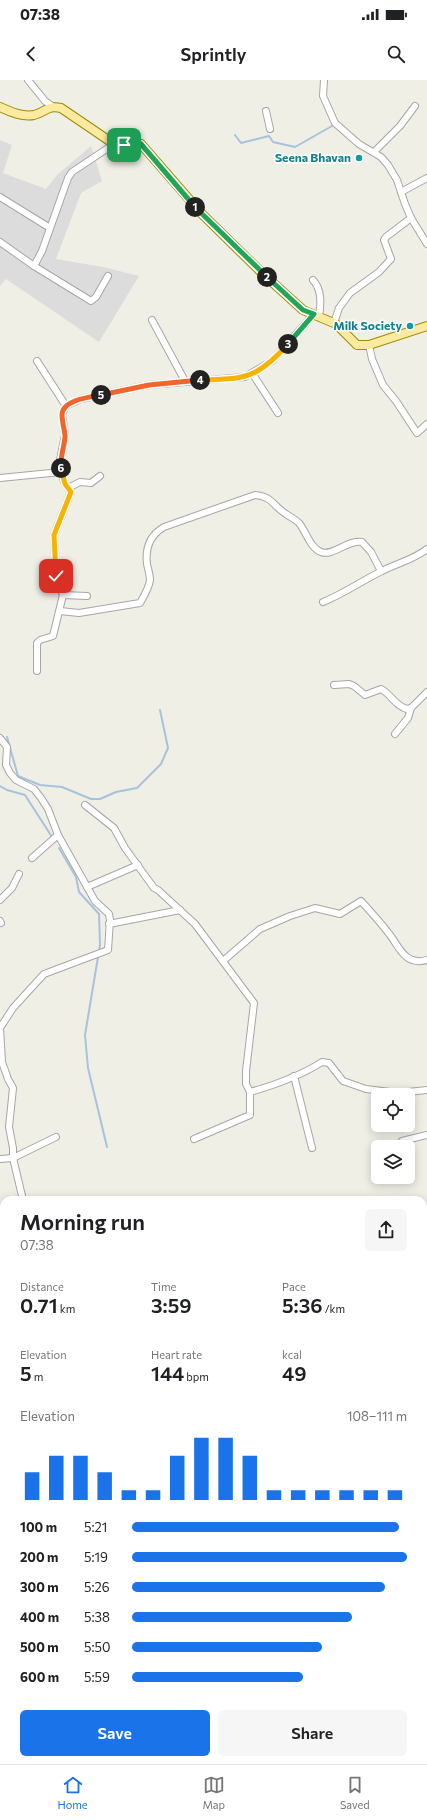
<!DOCTYPE html>
<meta charset="utf-8">
<style>
:root{--surface:#fff;--page:#f6f6f6;--text:#202124;--muted:#757577;--line:#e0e0e0;--accent:#1a73e8}
body{margin:0;font-family:Commissioner,sans-serif;background:var(--page);color:var(--text);height:100vh;display:flex;flex-direction:column;font-size:15px;white-space:nowrap}
*{box-sizing:border-box;margin:0}
p{font-size:13px;color:var(--muted)}
.icon{flex:none;width:22px;height:22px;fill:none;stroke:currentColor;stroke-width:2;stroke-linecap:round;stroke-linejoin:round}
.map{position:relative;flex:1;overflow:hidden}
.sheet{position:absolute;left:0px;top:1116px;width:427px;height:568px;display:flex;flex-direction:column;background:var(--surface);border-radius:12px 12px 0 0;box-shadow:0 2px 10px #0003}
.sheet>*{flex:none}
.controls{position:absolute;left:371px;top:1008px;display:grid;gap:8px}
.controls a{display:grid;place-items:center;width:44px;height:44px;border-radius:6px;background:var(--surface);box-shadow:0 2px 10px #0003;font-size:20px}
.pin{position:absolute;display:grid;place-items:center;width:34px;height:34px;color:#fff;margin:-17px;border-radius:8px;box-shadow:0 2px 6px #0006}
.km{position:absolute;width:20px;height:20px;margin:-10px;border-radius:50%;background:#222;color:#fff;font-size:11px;line-height:20px;text-align:center}
.round{display:grid;place-items:center;flex:none;width:42px;height:42px;border-radius:6px;background:var(--page)}
.summary{display:flex;align-items:center;justify-content:space-between;height:68px;padding:0 20px}
h1{font-size:22px;font-weight:600;line-height:30px}
.metrics{display:grid;grid-template-columns:repeat(3,1fr);gap:6px;height:68px;padding:4px 20px}
.metrics div{display:grid;align-content:center}
.metrics b{font-size:20px;font-weight:600}
.metrics small{font-size:11px;font-weight:400}
.metrics p{font-size:11px}
.chart{height:112px;padding:8px 20px}
.chart p{display:flex;justify-content:space-between}
.chart svg{width:100%;height:72px;margin-top:4px;stroke:var(--accent);stroke-width:6}
.button{display:flex;gap:8px;margin-top:auto;padding:8px 20px}
.button a{flex:1;height:46px;border-radius:6px;background:var(--accent);color:#fff;font-size:16px;font-weight:600;line-height:46px;text-align:center}
.button a+a{background:var(--page);color:var(--text)}
ul{padding:0 20px;list-style:none;font-size:13px}
li{display:grid;grid-template-columns:64px 48px 1fr;align-items:center;height:30px}
li i{height:10px;border-radius:5px;background:var(--accent)}
.status{display:flex;justify-content:space-between;align-items:center;height:28px;padding:0 20px;background:var(--surface);direction:ltr}
.status svg{height:11px;fill:currentColor}
header{display:flex;justify-content:space-between;align-items:center;height:52px;padding:0 20px;background:var(--surface);font-size:18px;font-weight:600}
.menu{display:flex;justify-content:space-around;align-items:center;height:56px;border-top:1px solid var(--line);background:var(--surface);font-size:11px;color:var(--muted)}
.menu a{display:grid;justify-items:center;gap:2px}
.menu .selected{color:var(--accent)}
.map>svg:first-child{display:block}
.residential{fill:#dddcdc}
.lines{fill:none;stroke-linecap:round;stroke-linejoin:round}
.stream{stroke:#a6c3dd;stroke-width:2}
.minor-casing{stroke:#a6a6a6;stroke-width:8}
.major-casing{stroke:#9a8d01;stroke-width:10}
.minor{stroke:#fff;stroke-width:6}
.major{stroke:#fbea9f;stroke-width:8}
.split-1-casing{stroke:#fff;stroke-width:8}
.split-2-casing{stroke:#fff;stroke-width:8}
.split-3-casing{stroke:#fff;stroke-width:8}
.split-4-casing{stroke:#fff;stroke-width:8}
.split-5-casing{stroke:#fff;stroke-width:8}
.split-6-casing{stroke:#fff;stroke-width:8}
.split-7-casing{stroke:#fff;stroke-width:8}
.split-1{stroke:#22a559;stroke-width:5}
.split-2{stroke:#22a559;stroke-width:5}
.split-3{stroke:#22a559;stroke-width:5}
.split-4{stroke:#f5b400;stroke-width:5}
.split-5{stroke:#f0652b;stroke-width:5}
.split-6{stroke:#f0652b;stroke-width:5}
.split-7{stroke:#f5b400;stroke-width:5}
.culture-dot{fill:#0f9aa8;stroke:#fff;stroke-width:1.5}
.labels{text-anchor:middle;stroke-width:3;stroke-linejoin:round;paint-order:stroke}
.culture-label{font-size:12px;font-weight:bold;fill:#0d838f;stroke:#fff;text-anchor:end}
</style>
<div class="status"><b>07:38</b><svg viewBox="0 0 49 12"><path d="M0 12V9h3v3zM5 12V6h3v6zM10 12V3h3v9zM15 12V0h3v12zM26 1h20v11H26zM47 4h2v5h-2z"/></svg></div>
<header><svg class="icon" aria-label="back" viewBox="0 0 24 24"><path d="M15 5l-7 7 7 7"/></svg>Sprintly<svg class="icon" aria-label="search" viewBox="0 0 24 24"><circle cx="10" cy="10" r="6"/><path d="M15 15l6 6"/></svg></header>
<div class="map">
<svg width="427" height="1684" viewBox="0 0 427 1684">
<rect width="100%" height="100%" fill="#f0efe6"/>
<polygon class="residential" points="0,60 12,65 3,93 46,109 57,95 91,66 102,101 81,113 56,179 103,187 139,196 99,262 6,199 0,206"/>
<g class="lines">
<g class="stream">
<polyline points="235,55 241,63 269,56 273,62 295,67 332,46"/>
<polyline points="7,657 18,696 40,705 62,707 91,719 100,719 116,712 137,708 161,684 168,668 160,630"/>
<polyline points="0,706 7,710 25,715 52,757"/>
<polyline points="59,768 76,797 79,812 99,834 100,865 85,955 88,988 107,1067"/>
</g>
<defs>
<g id="minor">
<polyline points="28,0 45,21 52,26"/>
<polyline points="324,0 323,16 335,43 359,64 381,77 388,85 397,100 405,124 411,138 427,164"/>
<polyline points="266,31 270,49"/>
<polyline points="374,72 400,46 415,26"/>
<polyline points="401,112 427,98"/>
<polyline points="0,117 50,148"/>
<polyline points="0,162 34,186 42,171 68,98 72,92 114,64"/>
<polyline points="34,186 91,221 96,217 108,196"/>
<path d="M313,200c9,10 8,23 6,37"/>
<polyline points="152,240 185,301"/>
<polyline points="334,243 339,228 350,213 379,192 391,179 384,160 386,157 411,138"/>
<polyline points="369,265 372,279 383,305 396,321 417,353 427,344"/>
<polyline points="37,281 66,326"/>
<polyline points="252,293 278,333"/>
<polyline points="0,398 61,392 60,380 65,355 62,334 66,326 81,319 149,305 245,297 272,281 314,234"/>
<polyline points="68,408 80,402 91,403 100,396"/>
<polyline points="63,515 87,516"/>
<path d="M323,522c20,-8 37,-20 57,-30 15,-8 33,-12 47,-23"/>
<path d="M60,531l19,2 61,-10c4,-7 9,-15 10,-23 0,-5 -2,-11 -3,-16 -2,-17 3,-29 17,-37l91,-32c17,1 18,11 31,19 4,3 9,5 13,9 7,8 11,25 22,29 11,5 28,-13 41,-10l9,10 10,19"/>
<polyline points="37,591 37,563 40,560 53,556 63,515 56,496 54,455 71,412 65,404 61,392"/>
<path d="M334,605l15,-1 5,2 11,9 16,-6c10,5 14,17 26,20l4,-1 16,-16"/>
<polyline points="395,654 408,638 411,628"/>
<polyline points="0,658 7,667 6,685 10,693 16,700 34,709 41,718 48,729 58,755 95,821 109,834 110,840 108,870 44,894 13,928 0,948 2,982 8,999 13,1008 9,1047 13,1068 13,1078 23,1120"/>
<path d="M85,725l29,23 11,20 29,40 4,2 37,34 59,79 -8,68v13l4,8c25,-7 50,-16 72,-30l7,1 14,18 23,8 32,4 29,-3"/>
<polyline points="32,778 58,755"/>
<polyline points="87,807 138,785"/>
<polyline points="0,820 12,808 19,794"/>
<polyline points="0,841 1,843"/>
<polyline points="109,844 180,830"/>
<path d="M223,881l37,-32 30,-13 25,-8 25,6 21,-13c10,11 20,22 29,34 10,13 15,31 37,25"/>
<polyline points="294,996 312,1068"/>
<polyline points="194,1059 250,1035 250,1012"/>
<polyline points="402,1061 427,1055"/>
<polyline points="0,1079 13,1078 56,1057"/>
<polyline points="0,1155 4,1155"/>
<polyline points="423,1217 427,1224"/>
<polyline points="0,1304 4,1309"/>
<polyline points="423,1312 427,1310"/>
<polyline points="423,1381 427,1381"/>
<polyline points="0,1482 4,1482"/>
<polyline points="423,1482 427,1484"/>
<polyline points="237,1680 238,1684"/>
<polyline points="377,1680 379,1684"/>
</g>
<g id="major">
<path d="M0,27c11,5 22,10 34,8 12,-3 13,-10 27,-7l53,36c9,1 18,-3 27,0l61,70 59,58 42,38 33,14 21,21h12l58,-19"/>
<polyline points="423,1185 427,1183"/>
<polyline points="0,1316 4,1312"/>
</g>
</defs>
<use href="#minor" class="minor-casing"/>
<use href="#major" class="major-casing"/>
<use href="#minor" class="minor"/>
<use href="#major" class="major"/>
</g>
<g class="lines">
<defs>
<polyline id="split-1" points="124,65 134,62 141,64 195,127"/>
<polyline id="split-2" points="195,127 267,197"/>
<polyline id="split-3" points="267,197 303,230 314,234 288,264"/>
<path id="split-4" d="M200,300c45,-1 57,-1 88,-36"/>
<polyline id="split-5" points="101,315 149,305 200,300"/>
<path id="split-6" d="M61,388c-1,-11 3,-20 4,-31 0,-7 -3,-14 -3,-22 0,-15 28,-18 39,-20"/>
<polyline id="split-7" points="56,496 54,455 71,412 65,404 61,388"/>
</defs>
<use href="#split-1" class="split-1-casing"/>
<use href="#split-2" class="split-2-casing"/>
<use href="#split-3" class="split-3-casing"/>
<use href="#split-4" class="split-4-casing"/>
<use href="#split-5" class="split-5-casing"/>
<use href="#split-6" class="split-6-casing"/>
<use href="#split-7" class="split-7-casing"/>
<use href="#split-1" class="split-1"/>
<use href="#split-2" class="split-2"/>
<use href="#split-3" class="split-3"/>
<use href="#split-4" class="split-4"/>
<use href="#split-5" class="split-5"/>
<use href="#split-6" class="split-6"/>
<use href="#split-7" class="split-7"/>
</g>
<g class="culture-dot">
<circle cx="359" cy="78" r="4"/>
<circle cx="410" cy="246" r="4"/>
</g>
<g class="labels">
<g class="culture-label">
<text x="351" y="82">Seena Bhavan</text>
<text x="402" y="250">Milk Society</text>
</g>
</g>
</svg>
<div class="controls">
<a><svg class="icon" aria-label="locate" viewBox="0 0 24 24"><circle cx="12" cy="12" r="6"/><path d="M12 2v4M12 18v4M2 12h4M18 12h4"/></svg></a>
<a><svg class="icon" aria-label="layers" viewBox="0 0 24 24"><path d="M12 4l9 5-9 5-9-5zM3 14l9 5 9-5"/></svg></a>
</div>
<div class="pin" style="left:124px;top:65px;background:#1e9e55"><svg class="icon" aria-label="arrive" viewBox="0 0 24 24"><path d="M6 21V4h12l-3 4 3 4H6"/></svg></div>
<div class="pin" style="left:56px;top:496px;background:#d93025"><svg class="icon" aria-label="check" viewBox="0 0 24 24"><path d="M5 12l5 5 9-10"/></svg></div>
<b class="km" style="left:195px;top:127px">1</b>
<b class="km" style="left:267px;top:197px">2</b>
<b class="km" style="left:288px;top:264px">3</b>
<b class="km" style="left:200px;top:300px">4</b>
<b class="km" style="left:101px;top:315px">5</b>
<b class="km" style="left:61px;top:388px">6</b>
<section class="sheet">
<div class="summary"><div><h1>Morning run</h1><p>07:38</p></div><a class="round"><svg class="icon" aria-label="share" viewBox="0 0 24 24"><path d="M12 15V3M7 8l5-5 5 5M5 13v7h14v-7"/></svg></a></div>
<div class="metrics">
<div><p>Distance</p><b>0.71<small> km</small></b></div>
<div><p>Time</p><b>3:59</b></div>
<div><p>Pace</p><b>5:36<small> /km</small></b></div>
</div>
<div class="metrics">
<div><p>Elevation</p><b>5<small> m</small></b></div>
<div><p>Heart rate</p><b>144<small> bpm</small></b></div>
<div><p>kcal</p><b>49</b></div>
</div>
<div class="chart"><p><span>Elevation</span>108–111 m</p>
<svg viewBox="0 0 160 44" preserveAspectRatio="none"><path d="M5 44V27M15 44V17M25 44V17M35 44V27M45 44V38M55 44V38M65 44V17M75 44V6M85 44V6M95 44V17M105 44V38M115 44V38M125 44V38M135 44V38M145 44V38M155 44V38"/></svg>
</div>
<ul>
<li><b>100 m</b>5:21<i style="width:97%"></i></li>
<li><b>200 m</b>5:19<i style="width:100%"></i></li>
<li><b>300 m</b>5:26<i style="width:92%"></i></li>
<li><b>400 m</b>5:38<i style="width:80%"></i></li>
<li><b>500 m</b>5:50<i style="width:69%"></i></li>
<li><b>600 m</b>5:59<i style="width:62%"></i></li>
</ul>
<div class="button"><a>Save</a><a>Share</a></div>
</section>
</div>
<nav class="menu">
<a class="selected"><svg class="icon" aria-label="home" viewBox="0 0 24 24"><path d="M3 11l9-7 9 7M6 9v11h12V9"/></svg>Home</a>
<a><svg class="icon" aria-label="map" viewBox="0 0 24 24"><path d="M3 6l6-2 6 2 6-2v14l-6 2-6-2-6 2zM9 4v14M15 6v14"/></svg>Map</a>
<a><svg class="icon" aria-label="saved" viewBox="0 0 24 24"><path d="M7 4h10v16l-5-4-5 4z"/></svg>Saved</a>
</nav>
